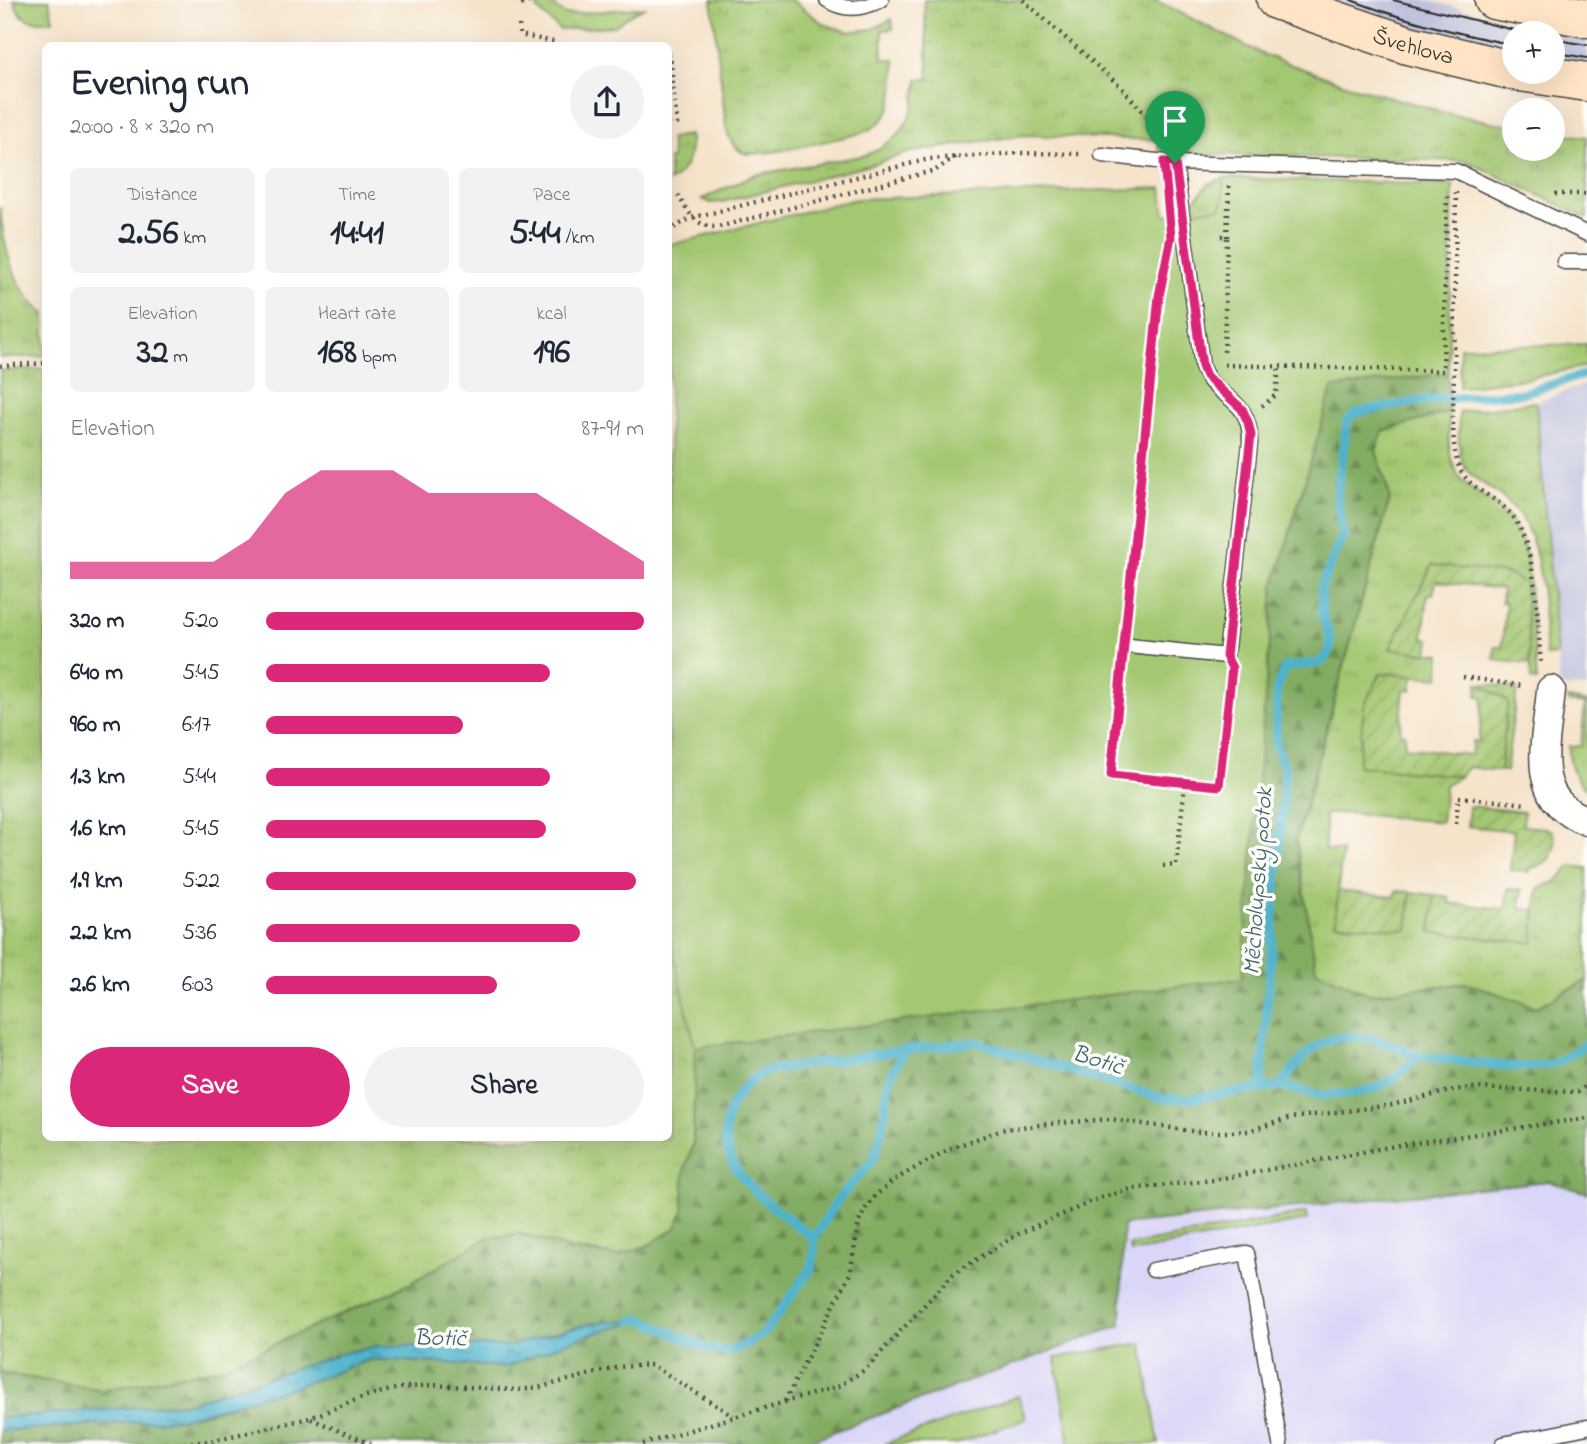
<!DOCTYPE html>
<meta charset="utf-8">
<style>
:root{--surface:#fff;--page:#f2f2f3;--text:#1f2937;--muted:#747a83;--accent:#db2777}
body{margin:0;font-family:"Indie Flower",sans-serif;background:var(--page);color:var(--text);height:100vh;display:flex;flex-direction:column;font-size:26px;white-space:nowrap}
*{box-sizing:border-box;margin:0}
p{font-size:23px;color:var(--muted)}
.icon{flex:none;width:38px;height:38px;fill:none;stroke:currentColor;stroke-width:2;stroke-linecap:round;stroke-linejoin:round}
.map{position:relative;flex:1;overflow:hidden}
.side{position:absolute;left:42px;top:42px;width:630px;height:1099px;display:flex;flex-direction:column;background:var(--surface);border-radius:10px;box-shadow:0 7px 28px #0002}
.side>*{flex:none}
.fabs{position:absolute;left:1502px;top:21px;display:grid;gap:14px}
.fabs a{display:grid;place-items:center;width:63px;height:63px;border-radius:50%;background:var(--surface);box-shadow:0 7px 28px #0002;font-size:35px}
.pin{position:absolute;display:grid;place-items:center;width:60px;height:60px;color:#fff;margin:-72px -30px;border-radius:50% 50% 50% 0;rotate:-45deg;box-shadow:0 0 7px #0007}
.pin .icon{rotate:45deg}
.round{display:grid;place-items:center;flex:none;width:74px;height:74px;border-radius:37px;background:var(--page)}
.summary{display:flex;align-items:center;justify-content:space-between;height:119px;padding:0 28px}
h1{font-size:38px;font-weight:700;line-height:52px}
.metrics{display:grid;grid-template-columns:repeat(3,1fr);gap:10px;height:119px;padding:7px 28px}
.metrics div{display:grid;align-content:center;border-radius:10px;background:var(--page);text-align:center}
.metrics b{font-size:35px;font-weight:700}
.metrics small{font-size:19px;font-weight:400}
.metrics p{font-size:19px}
.chart{height:196px;padding:14px 28px}
.chart p{display:flex;justify-content:space-between}
.chart svg{width:100%;height:126px;margin-top:7px;fill:var(--accent);opacity:.7}
.action{display:flex;gap:14px;margin-top:auto;padding:14px 28px}
.action a{flex:1;height:80px;border-radius:42px;background:var(--accent);color:#fff;font-size:28px;font-weight:700;line-height:80px;text-align:center}
.action a+a{background:var(--page);color:var(--text)}
ul{padding:0 28px;list-style:none;font-size:23px}
li{display:grid;grid-template-columns:112px 84px 1fr;align-items:center;height:52px}
li i{height:18px;border-radius:9px;background:var(--accent)}
.map>svg:first-child{display:block}
.built{fill:#dad6f7}
.industrial{fill:#c0c2dd}
.grass{fill:url(#grass-tufts);stroke:#68794e;stroke-width:2}
.forest{fill:url(#forest-firs);stroke:#576c47;stroke-width:2}
.garden{fill:url(#garden-furrows);stroke:#68794e;stroke-width:2}
.pitch{fill:#a4c771;stroke:#68794e;stroke-width:2}
.water{fill:url(#water-ripples);stroke:#3c6e7c;stroke-width:2}
.lines{fill:none;stroke-linecap:round;stroke-linejoin:round}
.stream{stroke:#4db2cc;stroke-width:9}
.service-casing{stroke:#494743;stroke-width:17}
.minor-casing{stroke:#494743;stroke-width:31}
.secondary-casing{stroke:#494743;stroke-width:41}
.path{stroke:#494743;stroke-width:4.5;stroke-dasharray:2 5;stroke-linecap:butt}
.service{stroke:#fff;stroke-width:14}
.minor{stroke:#fff;stroke-width:28}
.secondary{stroke:#ffe4c6;stroke-width:38}
.tram{stroke:#2b2b2b;stroke-width:2}
.route-casing{stroke:#fff;stroke-width:14}
.route{stroke:#db2777;stroke-width:9}
.labels{text-anchor:middle;stroke-width:7;stroke-linejoin:round;paint-order:stroke}
.street-label{font-size:23px;fill:#2b2b2b;stroke:#fdfcf7}
.water-label{font-size:24px;font-style:italic;fill:#39616b;stroke:#fdfcf7}
</style>
<div class="map">
<svg width="1587" height="1444" viewBox="0 0 1587 1444">
<defs>
<pattern id="grass-tufts" width="24" height="20" patternUnits="userSpaceOnUse" patternTransform="scale(1.75)"><rect width="24" height="20" fill="#a4c771"/><path d="M3 7l-1-3M5 7V3M7 7l1-3M15 17l-1-3M17 17v-4M19 17l1-3" fill="none" stroke="#8dab62"/></pattern>
<pattern id="forest-firs" width="22" height="20" patternUnits="userSpaceOnUse" patternTransform="scale(1.75)"><rect width="22" height="20" fill="#83ac63"/><path d="M5 1l3.5 6h-7zM16 11l3.5 6h-7z" fill="#6b8c52"/></pattern>
<pattern id="garden-furrows" width="10" height="10" patternUnits="userSpaceOnUse" patternTransform="scale(1.75)"><rect width="10" height="10" fill="#a4c771"/><path d="M-1 1l2-2M0 10L10 0M9 11l2-2" fill="none" stroke="#8dab62"/></pattern>
<pattern id="water-ripples" width="26" height="14" patternUnits="userSpaceOnUse" patternTransform="scale(1.75)"><rect width="26" height="14" fill="#4db2cc"/><path d="M2 4q2-2 4 0t4 0M15 11q2-2 4 0t4 0" fill="none" stroke="#4091a6"/></pattern>
</defs>
<rect width="100%" height="100%" fill="#fdfcf7"/>
<filter id="ink" filterUnits="userSpaceOnUse"><feTurbulence type="fractalNoise" baseFrequency=".0143" numOctaves="2"/><feDisplacementMap in="SourceGraphic" scale="14" xChannelSelector="R" yChannelSelector="G"/><feConvolveMatrix kernelMatrix="1 2 1 2 8 2 1 2 1" color-interpolation-filters="sRGB"/></filter>
<filter id="wash" filterUnits="userSpaceOnUse"><feTurbulence type="fractalNoise" baseFrequency=".00686" numOctaves="4" result="noise"/><feDisplacementMap in="SourceGraphic" scale="28" xChannelSelector="R" yChannelSelector="G"/><feGaussianBlur stdDeviation="1.57" result="paint"/><feColorMatrix in="noise" values="0 0 0 0 0 0 0 0 0 0 0 0 0 0 0 0 0 1.4 0 .05"/><feComposite in="paint" operator="in"/></filter>
<g filter="url(#wash)">
<rect width="100%" height="100%" fill="#f5e3ca"/>
<polygon class="built" points="1587,1142 1587,1444 802,1444 1121,1325 1122,1225"/>
<g class="industrial">
<polygon points="1324,0 1426,0 1543,29 1587,36 1587,67 1552,62 1552,33 1514,33 1514,54 1419,32"/>
<polygon points="1587,384 1587,688 1560,687 1536,402"/>
</g>
<g class="grass">
<path d="M14,0h35l4,20c-20,3 -34,1 -39,-20z"/>
<polygon points="548,0 553,0 554,6 565,15 645,7 632,13 615,26 560,30 538,10 537,5"/>
<path d="M712,0h80l32,24 24,8 25,-3 19,-10 1,10 -11,1 1,29h12c0,36 1,66 -41,76 -20,4 -95,23 -110,18 -11,-5 -16,-16 -18,-27z"/>
<polygon points="924,0 1155,0 1264,55 1351,86 1450,114 1514,126 1514,149 1552,149 1552,132 1587,137 1587,218 1467,161 1159,153 1158,140 1024,135 911,152 871,165 722,202 711,203 702,199 754,175 867,155 877,150 896,137 907,122 914,106 918,79 929,79"/>
<path d="M689,135c4,19 -3,37 -20,47v-23l3,-1 -2,-20z"/>
<polygon points="1224,178 1222,229 1197,229 1195,200 1208,184"/>
<path d="M0,206c4,41 11,81 45,108v42l-45,2z"/>
<polygon points="1587,344 1587,366 1525,379 1459,387 1460,347"/>
<polygon points="45,369 46,1138 668,1138 669,704 701,1036 695,1048 693,1145 684,1172 683,1212 676,1228 649,1245 618,1256 489,1237 409,1284 221,1368 103,1390 0,1373 0,371"/>
<path d="M1536,402l21,253 -11,1c-4,-41 -1,-95 -21,-132 -6,-13 -17,-23 -29,-32 -13,-10 -28,-14 -34,-32 -5,-15 -3,-33 -3,-48z"/>
<path d="M1449,412c0,18 -2,38 5,55 8,18 21,23 36,34 21,14 32,34 37,59l10,121 -6,-1 -6,-96 -93,-19 -41,84 50,5 -2,24 -58,-5 -22,93 101,10 -15,9 -4,37 -95,-9 -21,1v36l17,1 -7,71 72,8 4,-38 24,3 -4,37 102,11 5,-54 19,-8 14,-15 16,2v112l-50,27 -70,-24 -98,11 -53,-23 -20,-130 94,-344 -14,-46 7,-20z"/>
<polygon points="1478,683 1517,688 1506,771 1500,771 1508,701"/>
<path d="M1568,699l19,3v88c-14,-12 -19,-26 -18,-44h12l4,-42 -17,-2z"/>
</g>
<polygon class="forest" points="1448,373 1449,412 1383,431 1376,451 1390,497 1296,841 1316,970 1369,994 1467,983 1537,1007 1587,980 1587,1193 1548,1181 1123,1225 1121,1325 801,1444 0,1444 0,1431 179,1419 214,1411 372,1359 506,1367 564,1343 638,1320 588,1324 510,1346 378,1346 344,1353 188,1403 0,1418 0,1373 103,1390 221,1368 409,1284 489,1237 522,1234 574,1250 618,1256 649,1245 676,1228 683,1212 684,1172 693,1145 695,1047 1242,978 1274,587 1332,388"/>
<g class="garden">
<polygon points="1432,565 1510,574 1525,584 1530,664 1494,660 1495,647 1502,647 1506,603 1501,602 1502,589 1436,581 1433,594 1428,594 1423,638 1430,639 1428,653 1390,649"/>
<polygon points="1381,673 1413,676 1411,690 1404,689 1400,733 1405,734 1405,747 1471,755 1473,741 1479,741 1483,697 1477,696 1478,683 1508,701 1500,771 1468,767 1460,776 1358,766 1364,706"/>
<path d="M1469,806l55,6 -1,14 23,2 6,3c8,19 -3,35 -23,37v4l-19,-2 4,-39 -47,-5z"/>
<polygon points="1508,889 1522,890 1520,908 1536,910 1533,943 1431,932 1435,895 1450,897 1449,903 1505,909"/>
<polygon points="1338,891 1394,897 1396,891 1411,892 1407,930 1335,923"/>
</g>
<g class="pitch">
<polygon points="1224,178 1453,185 1448,373 1332,388 1274,586 1242,978 695,1047 669,934 669,245 856,199 1162,188 1165,215 1222,207"/>
<polygon points="1306,1213 1307,1220 1131,1252 1129,1246"/>
<polygon points="1142,1343 1159,1444 1070,1444 1055,1358"/>
<polygon points="1018,1396 1026,1419 956,1444 884,1444"/>
</g>
<polygon class="water" points="642,1319 564,1343 506,1367 372,1359 291,1388 179,1419 0,1431 0,1418 188,1403 344,1353 378,1346 510,1346 588,1324"/>
<g class="lines">
<g class="stream">
<path d="M1280,1086c10,-13 20,-27 33,-37 31,-23 73,-9 104,7"/>
<polyline points="1261,1087 1285,770 1276,746 1277,688 1285,667 1319,663 1326,658 1330,649 1330,638 1322,615 1321,587 1343,535 1337,495 1347,421 1356,413 1364,411 1427,400 1522,393 1587,374"/>
<polyline points="814,1238 839,1198 873,1160 881,1135 889,1083 895,1067 906,1050"/>
<path d="M632,1321l10,-2c20,8 59,30 78,32 16,1 34,-10 46,-20l45,-62 3,-16v-15c-39,-31 -107,-68 -84,-128 7,-18 19,-30 35,-39l141,-21 71,-8 184,56 27,1 92,-13 38,9 32,-1 25,-5 22,-13 20,-20c34,3 107,17 137,7 12,-4 23,-13 33,-20"/>
</g>
</g>
</g>
<g filter="url(#ink)">
<g class="lines">
<defs>
<g id="service">
<path d="M827,0c18,12 36,9 54,0"/>
<polyline points="1102,155 1175,163 1456,171 1587,234"/>
<polyline points="1564,262 1587,262"/>
<path d="M1129,646l97,10 24,-212c2,-51 -38,-44 -48,-78l-27,-203"/>
<polyline points="1153,1270 1247,1253 1280,1444"/>
<polyline points="1503,1444 1587,1427"/>
</g>
<path id="minor" d="M1551,690c-4,51 -25,109 36,131"/>
<g id="secondary">
<path id="s1" d="M1276,0l132,45 106,26"/>
<polyline points="1494,0 1587,18"/>
<polyline points="1520,72 1587,82"/>
</g>
</defs>
<use href="#service" class="service-casing"/>
<use href="#minor" class="minor-casing"/>
<use href="#secondary" class="secondary-casing"/>
<g class="path">
<polyline points="517,0 520,5 535,0"/>
<polyline points="1023,0 1121,87 1168,140"/>
<polyline points="519,25 520,35 554,42 554,46"/>
<polyline points="668,55 670,55 677,124 671,125"/>
<path d="M1456,192c-1,59 -1,118 -2,176 0,26 -4,73 4,96 8,25 37,31 53,50 27,33 26,108 30,150"/>
<polyline points="1555,194 1587,194"/>
<path d="M678,195c10,17 18,33 40,32l218,-57 19,-13"/>
<polyline points="668,231 691,218 929,159 1019,153 1081,154"/>
<polyline points="1221,236 1227,237 1224,353"/>
<polyline points="1227,237 1229,186"/>
<polyline points="1224,365 1443,371 1447,192"/>
<polyline points="0,366 46,363"/>
<polyline points="1262,406 1276,395 1279,367"/>
<polyline points="1125,627 1159,296 1165,267"/>
<polyline points="1122,664 1111,775 1219,786 1231,677"/>
<polyline points="1463,677 1524,686"/>
<polyline points="1456,824 1458,797 1526,804"/>
<polyline points="1163,866 1176,865 1185,783"/>
<polyline points="785,1401 850,1274 859,1222 866,1208 876,1195 894,1180 951,1148 1005,1129 1047,1124 1110,1119 1198,1132 1231,1132 1248,1131 1291,1118 1392,1105 1454,1090 1472,1088 1578,1092 1587,1085"/>
<polyline points="311,1419 371,1444"/>
<polyline points="177,1444 210,1441 310,1418 366,1396 399,1388 432,1385 517,1390 541,1387 619,1367 652,1365 733,1416"/>
<polyline points="643,1444 839,1386 866,1369 953,1274 1020,1233 1100,1198 1130,1189 1213,1180 1400,1145 1587,1118"/>
</g>
<use href="#service" class="service"/>
<use href="#minor" class="minor"/>
<use href="#secondary" class="secondary"/>
<g class="tram">
<path d="M1351,0c52,20 108,34 163,45"/>
<polyline points="1393,0 1526,33"/>
<polyline points="1552,39 1587,45"/>
<polyline points="1552,52 1587,58"/>
</g>
</g>
</g>
<g class="lines" filter="url(#ink)">
<defs>
<polygon id="route" points="1164,162 1175,163 1202,366 1206,376 1242,409 1248,422 1251,435 1226,656 1232,668 1219,786 1111,775 1159,296 1171,237"/>
</defs>
<use href="#route" class="route-casing"/>
<use href="#route" class="route"/>
</g>
<g class="labels">
<g class="street-label">
<text dy="8" stroke="none"><textPath href="#s1" startOffset="145">Švehlova</textPath></text>
</g>
<g class="water-label">
<text transform="translate(1257 881) rotate(-86)" y="8">Měcholupský potok</text>
<text transform="translate(1098 1059) rotate(17)" y="8">Botič</text>
<text transform="translate(440 1337) rotate(1)" y="8">Botič</text>
</g>
</g>
</svg>
<div class="fabs">
<a>+</a>
<a>−</a>
</div>
<div class="pin" style="left:1175px;top:163px;background:#1e9e55"><svg class="icon" aria-label="arrive" viewBox="0 0 24 24"><path d="M6 21V4h12l-3 4 3 4H6"/></svg></div>
<section class="side">
<div class="summary"><div><h1>Evening run</h1><p>20:00 · 8 × 320 m</p></div><a class="round"><svg class="icon" aria-label="share" viewBox="0 0 24 24"><path d="M12 15V3M7 8l5-5 5 5M5 13v7h14v-7"/></svg></a></div>
<div class="metrics">
<div><p>Distance</p><b>2.56<small> km</small></b></div>
<div><p>Time</p><b>14:41</b></div>
<div><p>Pace</p><b>5:44<small> /km</small></b></div>
</div>
<div class="metrics">
<div><p>Elevation</p><b>32<small> m</small></b></div>
<div><p>Heart rate</p><b>168<small> bpm</small></b></div>
<div><p>kcal</p><b>196</b></div>
</div>
<div class="chart"><p><span>Elevation</span>87–91 m</p>
<svg viewBox="0 0 160 44" preserveAspectRatio="none"><path d="M0 44V38L10 38L20 38L30 38L40 38L50 30L60 14L70 6L80 6L90 6L100 14L110 14L120 14L130 14L140 22L150 30L160 38V44z"/></svg>
</div>
<ul>
<li><b>320 m</b>5:20<i style="width:100%"></i></li>
<li><b>640 m</b>5:45<i style="width:75%"></i></li>
<li><b>960 m</b>6:17<i style="width:52%"></i></li>
<li><b>1.3 km</b>5:44<i style="width:75%"></i></li>
<li><b>1.6 km</b>5:45<i style="width:74%"></i></li>
<li><b>1.9 km</b>5:22<i style="width:98%"></i></li>
<li><b>2.2 km</b>5:36<i style="width:83%"></i></li>
<li><b>2.6 km</b>6:03<i style="width:61%"></i></li>
</ul>
<div class="action"><a>Save</a><a>Share</a></div>
</section>
</div>
